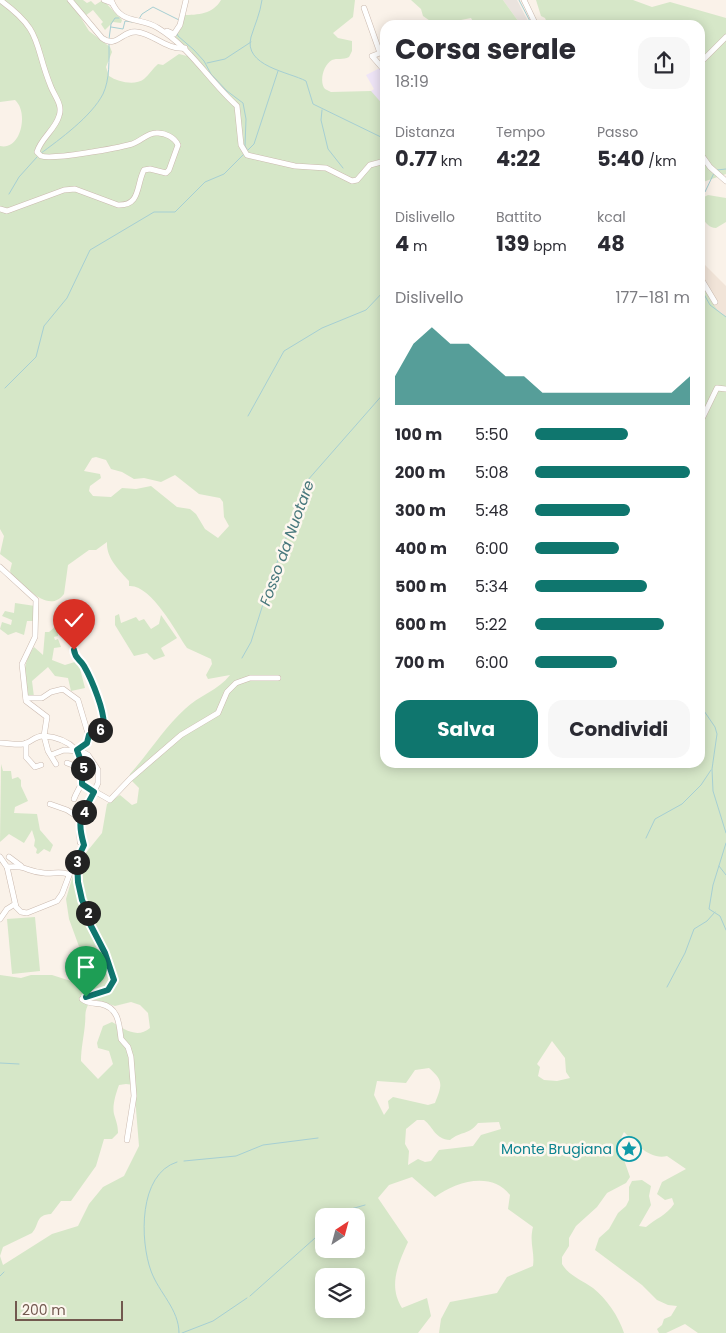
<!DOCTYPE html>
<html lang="it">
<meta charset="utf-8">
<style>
:root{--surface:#fff;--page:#f7f7f7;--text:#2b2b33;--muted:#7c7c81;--accent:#0f766e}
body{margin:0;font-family:Poppins,sans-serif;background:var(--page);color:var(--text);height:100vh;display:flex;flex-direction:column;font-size:19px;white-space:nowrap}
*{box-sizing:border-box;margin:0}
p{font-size:16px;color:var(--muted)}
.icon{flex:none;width:28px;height:28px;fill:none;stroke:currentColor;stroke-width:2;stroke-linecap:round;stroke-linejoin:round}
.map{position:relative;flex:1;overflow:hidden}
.drawer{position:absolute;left:380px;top:20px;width:325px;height:748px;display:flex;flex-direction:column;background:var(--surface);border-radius:15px;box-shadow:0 2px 12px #0003}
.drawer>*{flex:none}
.needle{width:32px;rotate:36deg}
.fabs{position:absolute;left:315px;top:1208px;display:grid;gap:10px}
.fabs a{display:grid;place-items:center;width:50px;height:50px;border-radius:10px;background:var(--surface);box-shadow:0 2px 12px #0003;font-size:25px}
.scale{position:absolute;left:15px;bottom:12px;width:108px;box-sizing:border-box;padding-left:5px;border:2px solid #72594f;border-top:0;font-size:14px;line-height:18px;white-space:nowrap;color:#72594f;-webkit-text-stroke:4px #fdf7ef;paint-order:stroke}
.pin{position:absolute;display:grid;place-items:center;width:42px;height:42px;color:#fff;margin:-51px -21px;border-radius:50% 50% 50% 0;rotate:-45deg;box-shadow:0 0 5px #0007}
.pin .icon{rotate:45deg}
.km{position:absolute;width:25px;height:25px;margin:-12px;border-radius:50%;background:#222;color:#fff;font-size:14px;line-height:25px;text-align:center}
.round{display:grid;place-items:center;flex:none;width:52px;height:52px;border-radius:15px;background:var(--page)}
.headline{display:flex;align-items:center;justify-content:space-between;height:85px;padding:0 15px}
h1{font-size:28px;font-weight:700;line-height:38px}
.stats{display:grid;grid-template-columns:repeat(3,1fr);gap:8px;height:85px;padding:5px 15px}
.stats div{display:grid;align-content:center}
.stats b{font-size:21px;font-weight:700}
.stats small{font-size:14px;font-weight:400}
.stats p{font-size:14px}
.chart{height:140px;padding:10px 15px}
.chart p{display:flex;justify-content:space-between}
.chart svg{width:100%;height:90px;margin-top:5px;fill:var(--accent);opacity:.7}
.button{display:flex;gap:10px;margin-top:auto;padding:10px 15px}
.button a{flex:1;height:58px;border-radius:15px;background:var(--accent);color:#fff;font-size:20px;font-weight:700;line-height:58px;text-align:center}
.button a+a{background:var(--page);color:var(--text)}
ul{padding:0 15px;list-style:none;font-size:16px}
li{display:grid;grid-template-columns:80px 60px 1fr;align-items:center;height:38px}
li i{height:12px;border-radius:6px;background:var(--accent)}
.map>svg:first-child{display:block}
.residential{fill:#f1e4d8}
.industrial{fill:#eae3de}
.education{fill:#efe5f7}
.green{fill:#d6e7c8;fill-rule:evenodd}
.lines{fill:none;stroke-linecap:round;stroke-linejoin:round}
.stream{stroke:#a6cfd3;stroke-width:1}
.minor-casing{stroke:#cbbaaf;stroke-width:6}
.minor{stroke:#fff;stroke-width:5}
.route-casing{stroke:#fff;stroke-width:10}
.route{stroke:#0f766e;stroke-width:6}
.labels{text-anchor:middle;stroke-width:5;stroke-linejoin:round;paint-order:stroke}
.culture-label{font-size:14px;fill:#0d838f;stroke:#fdf7ef;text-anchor:end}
.water-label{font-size:15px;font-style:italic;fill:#47777c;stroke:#fdf7ef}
</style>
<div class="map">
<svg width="726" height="1333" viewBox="0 0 726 1333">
<rect width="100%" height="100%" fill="#faf2e9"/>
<polygon class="residential" points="700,260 726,286 726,338 700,301"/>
<polygon class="industrial" points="503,0 517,0 530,25 521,25"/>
<polygon class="education" points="380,68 385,73 384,107 372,94 371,91 374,89 366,75"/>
<g class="green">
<path d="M0,0h70l19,31 21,16 2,5 -6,15 3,9c9,6 26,10 35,3 5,-4 9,-11 14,-15l5,1 16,-11 8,2 5,-4 -17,-14 8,-23c15,0 30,-1 38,-15h134l-2,17 -20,16 5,5 14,3v10l-3,6c-6,3 -12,1 -17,3 -9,5 -13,22 -7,29l6,3 40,-1 14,16v655h315v-479c12,11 11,26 26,33v1017h-28l-13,-9 -19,9h-7l-2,-4 5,-4 2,-6 7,-3 6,-10 -9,-1 -11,-5 -15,-15 -47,-35 4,-12 10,-9 9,-16 8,-7 3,-6v-13l3,-6 10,-1 9,6 -2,10 2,9 -12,21 7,1c9,-8 21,-12 28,-23l-2,-6 -7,2 -8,-6 5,-12 24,-13 -19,-13c-17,4 -31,-12 -43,-24l-4,8 5,6 -2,11 7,20 -4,6 -19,10 -10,14 -21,19 -7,12v8l-7,11v7c7,12 20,16 31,24 13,10 26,29 31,45h-185l2,-14 9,-17 47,-9 10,-16 26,-11c2,-15 -4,-23 0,-39l-25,-18 2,-14c-18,-24 -54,-14 -75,2l-23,-20 -23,8 -11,13 30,44c-10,22 -20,44 -6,66l25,-10 4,18 -13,17h-418v-358l21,3 10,-3h21l22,7 10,-2 1,-17 -16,-44 -3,-20 10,-34 26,-32 5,-29 13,-9 12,10 5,-2 2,-15 -10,-10 1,-4c19,-21 34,-46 55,-65 13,-13 34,-19 45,-34l-22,4 -2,-4 6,-11 -1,-5 -24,-11c-11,-16 -36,-64 -58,-62v-5c-10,-11 -23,-23 -22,-39l-11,8h-7l-21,15 -4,29c-15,21 -40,-9 -52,-19l-2,-4 2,-8 -12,-9 4,-18 -4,-7v-383c21,5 29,-34 15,-46l-15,2zM96,457l10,3 5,9 11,3 12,7 10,-1 17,4 14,-7 24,19 21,4 3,4 1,15 5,9 -11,12 -13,-9 -9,-15 -6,-5 -13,-2 -26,-21 -15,3 -14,-1 -11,9 -18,-1 -4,-5 1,-5 11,-8 -1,-4 -16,-3 8,-13zM96,1000l19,6 16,-4 9,3 8,8 2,15c-13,11 -26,1 -38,-6l-9,4 -6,17 1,5 11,3 4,13 -15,15 -17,-18c0,-13 3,-25 4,-37 1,-11 -1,-12 5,-23zM552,1041l13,17 1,14 4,6 -13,3 -13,-1 -6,-4 2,-9 -3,-3zM429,1068c15,13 13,17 6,35l-7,2 -35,-8 -5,4 1,7 -5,7 -10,-20 3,-14 29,2 9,-13zM126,1084l8,1 5,61 -15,30 -21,11 -14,17 -11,22 -26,8 -49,31 -3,-9 3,-9 29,-14c8,-9 3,-18 19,-19l10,-13h10l25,-35 8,-27h8l6,-6c0,-8 -2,-12 -4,-19 -2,-8 2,-21 5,-29zM417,1120h7c10,8 11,19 26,20 11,-9 19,-5 28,-17l21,-1 2,7 -20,6 -8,11 -34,4 -8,11 -6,1 -7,-3 -10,6 1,-14 -4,-7 1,-15zM324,1216h32v33h-32zM324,1276h32v33h-32z"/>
<polygon points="73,0 83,0 87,3 91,1 95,5 103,0 122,20 121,23 113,22 105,30 101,24 103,22 93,10 85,16"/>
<polygon points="411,0 503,0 521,25 475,25 471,18 456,21 452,25 436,25 423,16 421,9"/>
<polygon points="536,0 633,0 652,7 670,2 726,18 726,174 703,182 700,189 700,25 548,25 545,18 541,16"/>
<path d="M708,195l18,3v24l-10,6c-14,-1 -16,-18 -16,-29z"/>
<polygon points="15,603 35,606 34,621 27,621 24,635 16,632 8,635 0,629 2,622 11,625 12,620 2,616 5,611 14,613"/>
<polygon points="119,614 121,623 136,617 139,621 144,619 151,629 159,624 161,615 177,638 161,648 165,656 154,660 147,653 134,656 115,625 115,616"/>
<path d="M63,624l1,5 -6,2v5l-4,1 1,3 3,-1 3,8 -7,1 -2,12 13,5 13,-4 7,27 -14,3 -3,-13 -13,-2 -7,-9 -16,14 2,16 -8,-1c-2,-19 -4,-32 8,-49l9,8 2,-23h4l7,-6z"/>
<polygon points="1,764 3,771 11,771 12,779 18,777 21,780 21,786 28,801 15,807 14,813 37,814 40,830 53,845 50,852 44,849 38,854 36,853 37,849 34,846 35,840 32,830 24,843 9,834 0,842"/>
<polygon points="35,917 40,971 12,974 7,919"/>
</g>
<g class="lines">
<g class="stream">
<path d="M262,0c-2,14 -7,24 -11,37 -8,29 38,35 55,44l7,23 72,35"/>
<polyline points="519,0 532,25"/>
<polyline points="139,19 142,14 153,7 179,20"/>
<polyline points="111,27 123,29 125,21 132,22"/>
<polyline points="177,33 178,36 194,50 204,61 211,74 227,91 243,103 246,119 245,146 247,149"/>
<polyline points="109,39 111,24 115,18 119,18"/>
<polyline points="207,63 225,59 251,42"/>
<polyline points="322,110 321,120 328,149 343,168"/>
<polyline points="248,150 254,144 278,71"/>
<path d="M40,154c20,-15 51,-37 63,-60 7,-15 6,-34 6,-51"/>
<polyline points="717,170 726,169"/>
<polyline points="9,194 19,177 37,157"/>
<polyline points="700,195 705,192 714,173"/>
<polyline points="700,287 710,305 726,317"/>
<polyline points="5,388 36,357 44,326 67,298 90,250 154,212 175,212 205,182 224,174 245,153"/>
<polyline points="248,416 284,351 322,328 366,310 385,290"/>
<polyline points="242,658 251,642 271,579 307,481 385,392"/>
<polyline points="381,702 385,697"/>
<polyline points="700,705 715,727 717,734 712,769 713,791 726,833"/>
<polyline points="646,838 655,819 682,804 701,785 711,770"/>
<polyline points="726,843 713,885 709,909 720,916 726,930"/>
<polyline points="719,866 726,875"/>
<polyline points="667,987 685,953 694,929 707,921 715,912"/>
<polyline points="0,1063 19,1064"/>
<polyline points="184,1161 236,1156 263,1145 318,1138"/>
<path d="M177,1162c-39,12 -37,79 -26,109 8,22 28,38 28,62"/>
<polyline points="338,1216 344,1211 365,1205"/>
<polyline points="0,1276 4,1272"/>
<polyline points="250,1296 324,1230"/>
<polyline points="182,1333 213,1321 247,1298"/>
</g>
<defs>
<g id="minor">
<path d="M0,0c44,32 33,43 51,87 4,10 12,18 8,29 -4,14 -18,22 -22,36l4,4c12,4 77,-8 91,-12 9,-3 15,-11 24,-11 9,-1 19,5 22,12l-9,25 -3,3 -16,-4 -6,1c-8,15 -3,36 -26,35l-43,-16 -11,1 -57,21 -7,-2"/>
<path d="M70,0l32,38c15,11 20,-8 35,-6 17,2 29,18 48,16"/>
<polyline points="104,0 112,3"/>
<path d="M111,0c10,26 28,16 47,28 33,20 51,53 79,78l4,39 6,10 48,11 31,2 26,13 5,-1 13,-15 15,-4"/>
<polyline points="524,0 536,25"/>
<polyline points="364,8 380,53 372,56 385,71"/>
<polyline points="167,31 174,34 180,25 186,0"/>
<polyline points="700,63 726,37"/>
<polyline points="700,153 710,167 726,181"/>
<polyline points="700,277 715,302"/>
<polyline points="700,423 717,388 726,389"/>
<polyline points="0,567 36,600 35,637 22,664 26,701 47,717 44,736 48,751 56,764"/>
<path d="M73,645c2,13 4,11 10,20 8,11 24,51 20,63l-14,7"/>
<polyline points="26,698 42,698 51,692 63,689 78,700 89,737 87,743 77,750"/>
<path d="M0,743c8,0 16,2 23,1 8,-1 12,-9 21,-8 25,2 46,18 38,46 -2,6 -6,11 -8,17"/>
<polyline points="26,743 26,757 35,767 41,765"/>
<polyline points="51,755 64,750 81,751 88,755 98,770 98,783 79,824 80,842"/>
<polyline points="67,763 75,766"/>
<polyline points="82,784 110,800 130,779 181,735 218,713 227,692 236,683 250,678 278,678"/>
<polyline points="50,804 67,810 81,819"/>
<path d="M81,839l3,6 -7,15 1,22 4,18 8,17v8l15,28 9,27 -7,10 -25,9c6,5 12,4 19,5 18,4 18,20 20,35l7,8 3,10 3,39 -7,44"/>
<polyline points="0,857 7,867 16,907 21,912 27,913 57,901 62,894 76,857"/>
<polyline points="9,857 21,866"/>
<path d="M7,867c20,-2 20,5 37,6 8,1 15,-2 24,1"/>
<polyline points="0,919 7,909 15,904"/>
</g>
</defs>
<use href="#minor" class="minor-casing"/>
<use href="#minor" class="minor"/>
</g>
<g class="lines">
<defs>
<path id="route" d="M74,650c1,9 6,9 10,16 7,12 23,49 19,62l-14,7 -2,8 -10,7 5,14v20l12,8c-12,24 -18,26 -10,53l-7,15 1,22 4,18 8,17v7l15,29 9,27 -6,10 -22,7"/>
</defs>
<use href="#route" class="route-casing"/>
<use href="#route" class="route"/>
</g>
<defs>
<symbol id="sight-ring" viewBox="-11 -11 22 22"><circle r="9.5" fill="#fdf7ef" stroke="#0f9aa8" stroke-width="1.5"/><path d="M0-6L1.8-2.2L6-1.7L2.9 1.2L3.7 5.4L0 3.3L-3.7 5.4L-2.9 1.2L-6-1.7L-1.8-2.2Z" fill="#0f9aa8"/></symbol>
</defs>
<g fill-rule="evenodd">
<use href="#sight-ring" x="615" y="1135" width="28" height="28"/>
</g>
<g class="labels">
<g class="culture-label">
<text x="612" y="1154">Monte Brugiana</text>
</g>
<g class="water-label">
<text transform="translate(287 543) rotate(-70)" y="5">Fosso da Nuotare</text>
</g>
</g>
</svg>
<div class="fabs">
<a><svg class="needle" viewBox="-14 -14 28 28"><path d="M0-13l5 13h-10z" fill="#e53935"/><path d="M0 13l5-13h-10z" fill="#7c7c81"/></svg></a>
<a><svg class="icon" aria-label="layers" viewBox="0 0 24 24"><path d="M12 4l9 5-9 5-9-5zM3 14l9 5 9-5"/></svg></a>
</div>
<div class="scale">200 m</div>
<div class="pin" style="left:86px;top:997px;background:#1e9e55"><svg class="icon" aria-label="arrive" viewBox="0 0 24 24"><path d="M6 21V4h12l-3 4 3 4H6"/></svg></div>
<div class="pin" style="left:74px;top:650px;background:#d93025"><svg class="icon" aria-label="check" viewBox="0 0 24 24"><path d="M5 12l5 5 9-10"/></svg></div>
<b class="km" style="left:88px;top:913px">2</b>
<b class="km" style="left:77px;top:862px">3</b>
<b class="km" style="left:84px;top:812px">4</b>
<b class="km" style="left:83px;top:768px">5</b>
<b class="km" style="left:100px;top:730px">6</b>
<section class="drawer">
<div class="headline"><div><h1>Corsa serale</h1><p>18:19</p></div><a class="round"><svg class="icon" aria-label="share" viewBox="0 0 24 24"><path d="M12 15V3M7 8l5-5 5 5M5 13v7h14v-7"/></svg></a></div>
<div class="stats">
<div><p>Distanza</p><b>0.77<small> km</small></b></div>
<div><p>Tempo</p><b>4:22</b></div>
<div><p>Passo</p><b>5:40<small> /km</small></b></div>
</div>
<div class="stats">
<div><p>Dislivello</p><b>4<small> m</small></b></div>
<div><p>Battito</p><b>139<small> bpm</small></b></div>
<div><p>kcal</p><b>48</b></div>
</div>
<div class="chart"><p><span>Dislivello</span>177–181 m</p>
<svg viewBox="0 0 160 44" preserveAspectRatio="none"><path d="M0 44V30L10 14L20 6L30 14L40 14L50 22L60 30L70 30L80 38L90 38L100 38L110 38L120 38L130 38L140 38L150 38L160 30V44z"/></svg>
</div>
<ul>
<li><b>100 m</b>5:50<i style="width:60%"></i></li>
<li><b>200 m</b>5:08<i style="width:100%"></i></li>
<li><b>300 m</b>5:48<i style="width:61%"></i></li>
<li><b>400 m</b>6:00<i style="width:54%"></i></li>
<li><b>500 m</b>5:34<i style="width:72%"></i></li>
<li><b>600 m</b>5:22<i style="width:83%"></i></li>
<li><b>700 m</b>6:00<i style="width:53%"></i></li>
</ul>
<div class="button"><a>Salva</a><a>Condividi</a></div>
</section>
</div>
